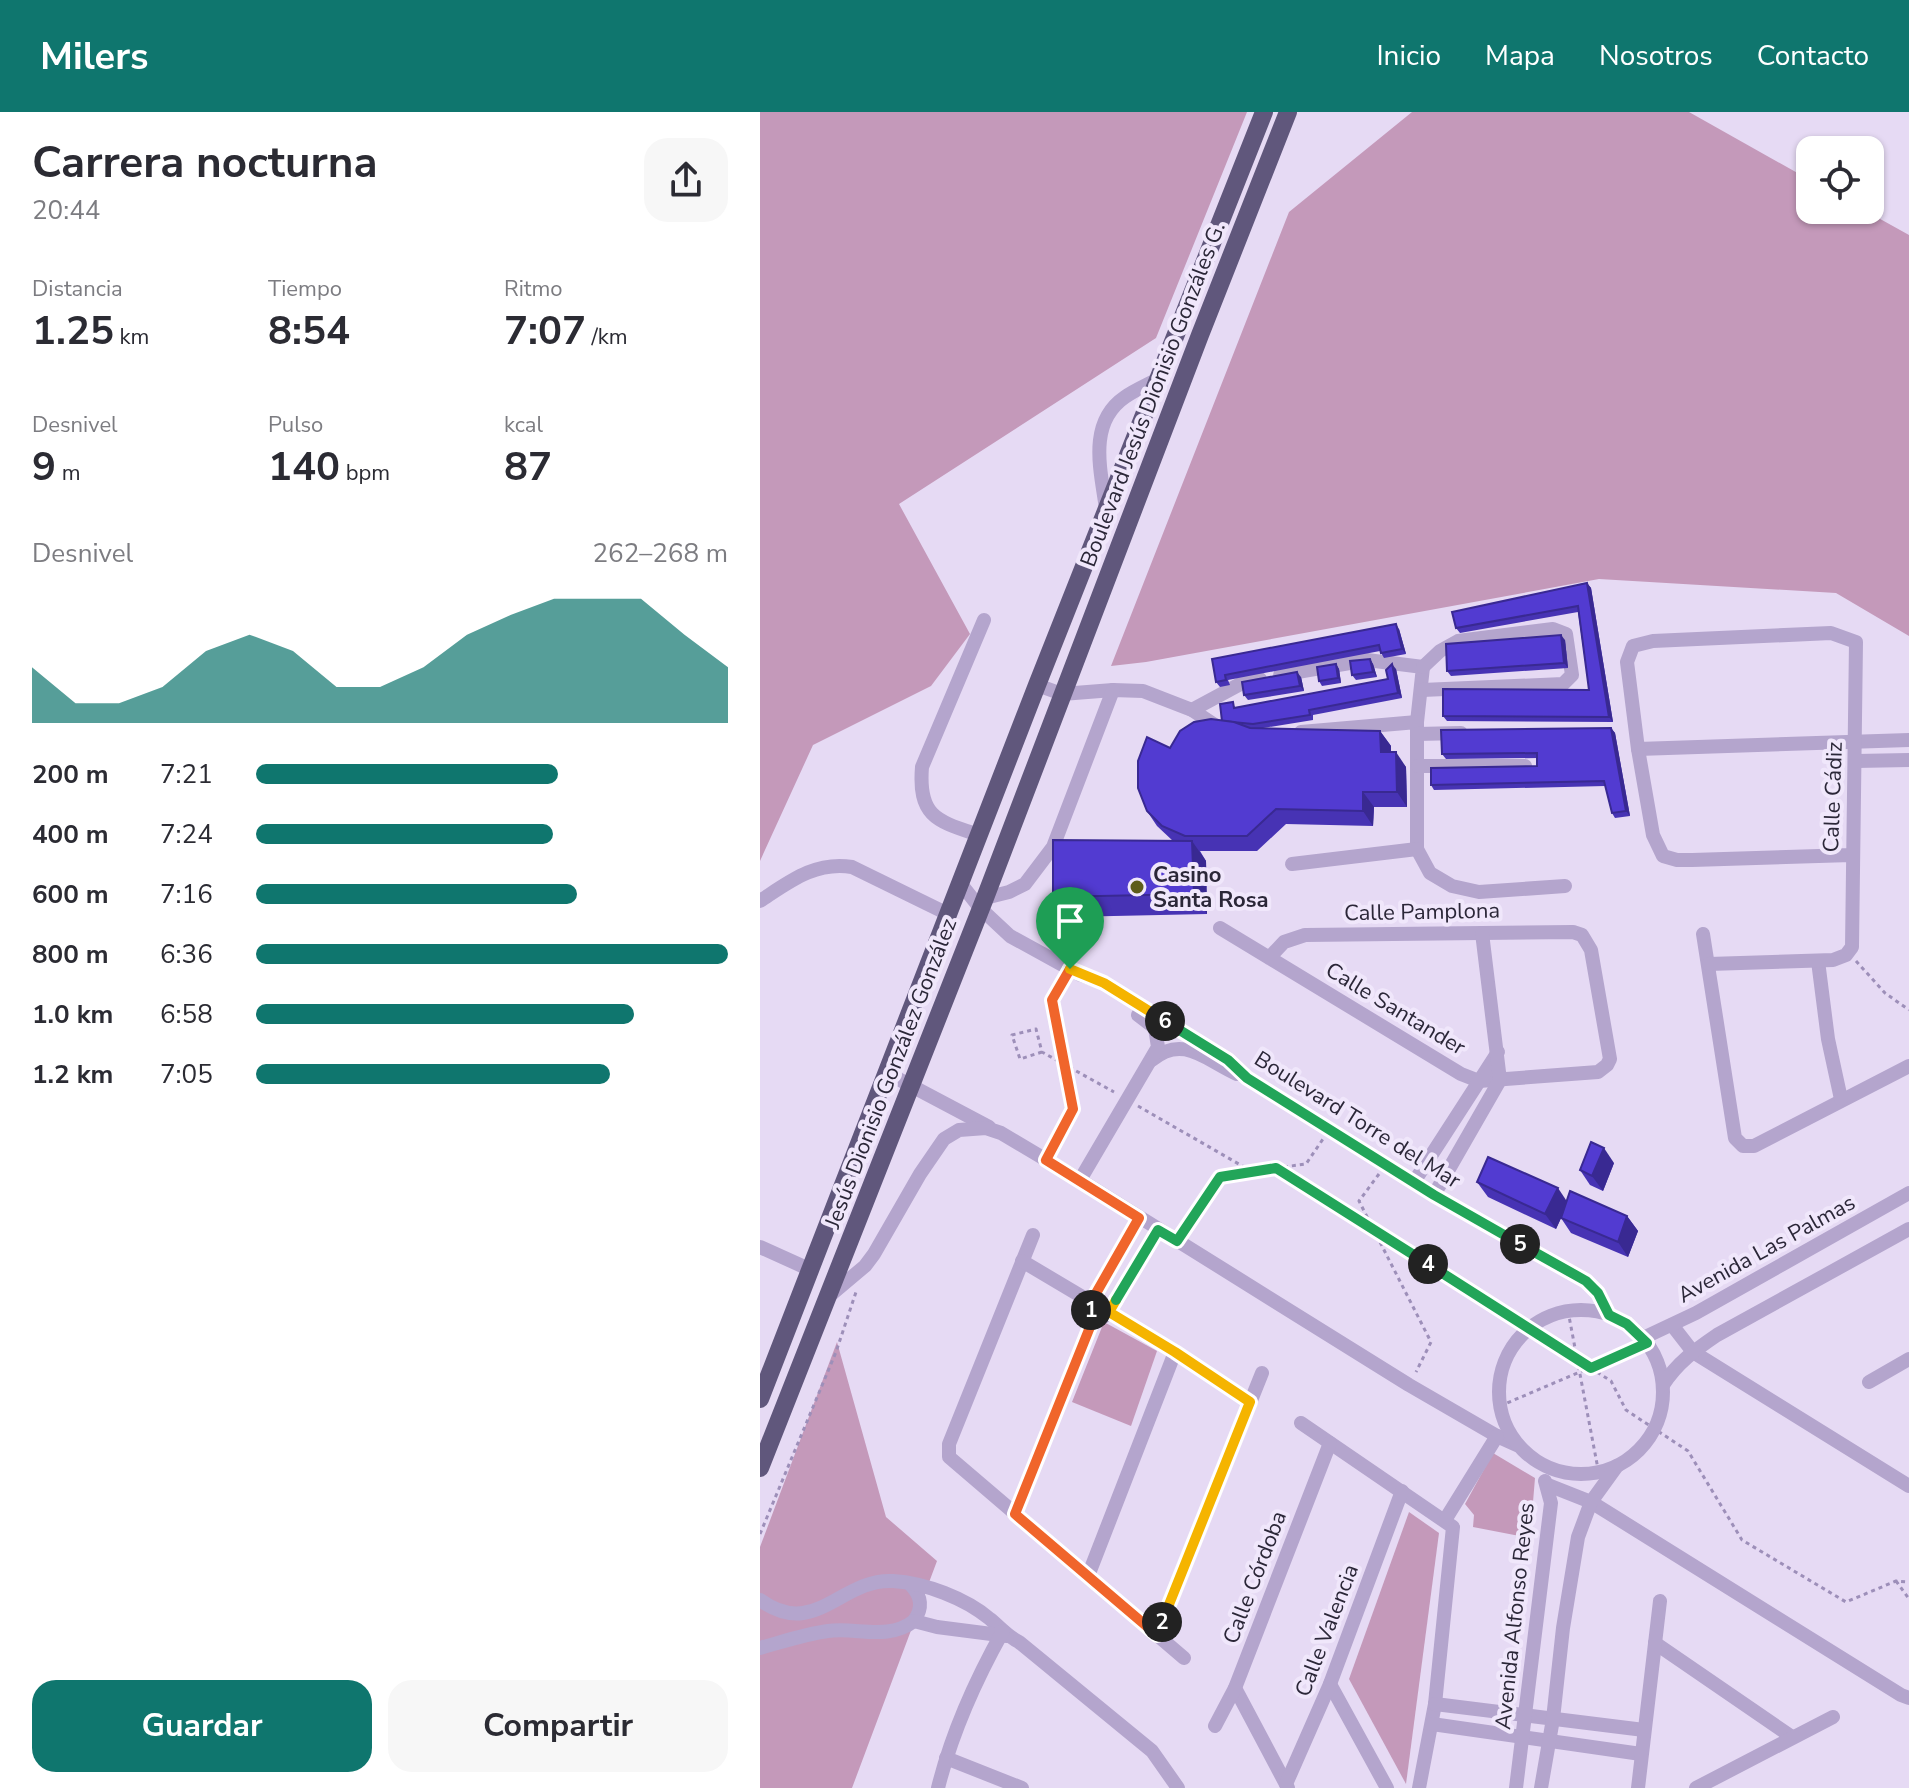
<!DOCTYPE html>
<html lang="es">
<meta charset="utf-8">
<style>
:root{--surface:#fff;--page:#f7f7f7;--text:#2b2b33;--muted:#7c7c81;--accent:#0f766e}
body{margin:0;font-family:"Nunito Sans",sans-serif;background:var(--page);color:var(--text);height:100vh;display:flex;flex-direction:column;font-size:30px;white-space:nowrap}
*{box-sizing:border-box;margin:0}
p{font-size:26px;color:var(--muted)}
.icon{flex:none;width:44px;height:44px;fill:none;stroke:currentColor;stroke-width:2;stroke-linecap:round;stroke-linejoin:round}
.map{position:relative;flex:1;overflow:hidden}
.sheet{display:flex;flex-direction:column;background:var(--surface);width:760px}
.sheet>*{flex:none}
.controls{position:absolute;left:1036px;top:24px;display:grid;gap:16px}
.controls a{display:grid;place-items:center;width:88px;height:88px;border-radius:16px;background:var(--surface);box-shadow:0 2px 6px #0004;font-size:40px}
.pin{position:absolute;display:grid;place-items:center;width:68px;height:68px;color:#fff;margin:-82px -34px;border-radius:50% 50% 50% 0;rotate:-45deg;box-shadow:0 0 8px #0007}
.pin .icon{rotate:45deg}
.km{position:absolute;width:40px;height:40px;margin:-20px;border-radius:50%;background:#222;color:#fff;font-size:22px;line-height:40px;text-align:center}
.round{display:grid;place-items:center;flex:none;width:84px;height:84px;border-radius:24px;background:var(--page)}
.overview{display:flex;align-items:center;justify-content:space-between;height:136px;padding:0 32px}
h1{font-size:44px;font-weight:700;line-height:60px}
.stats{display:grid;grid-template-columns:repeat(3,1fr);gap:12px;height:136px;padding:8px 32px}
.stats div{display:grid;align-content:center}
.stats b{font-size:40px;font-weight:700}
.stats small{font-size:22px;font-weight:400}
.stats p{font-size:22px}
.chart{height:224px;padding:16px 32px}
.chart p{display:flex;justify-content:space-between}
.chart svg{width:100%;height:144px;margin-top:8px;fill:var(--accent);opacity:.7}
.cta{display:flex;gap:16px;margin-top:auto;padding:16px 32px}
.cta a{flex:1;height:92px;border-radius:24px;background:var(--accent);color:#fff;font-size:32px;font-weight:700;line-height:92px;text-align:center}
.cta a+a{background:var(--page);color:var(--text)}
ul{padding:0 32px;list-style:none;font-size:26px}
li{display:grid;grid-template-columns:128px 96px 1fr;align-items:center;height:60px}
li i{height:20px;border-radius:10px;background:var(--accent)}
header{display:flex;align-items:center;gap:48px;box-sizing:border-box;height:112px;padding:0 40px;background:var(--accent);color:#fff}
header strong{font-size:38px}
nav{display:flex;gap:44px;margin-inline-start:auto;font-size:28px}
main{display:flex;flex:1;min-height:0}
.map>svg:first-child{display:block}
.green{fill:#c499ba}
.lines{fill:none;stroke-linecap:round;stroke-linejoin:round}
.path{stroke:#9d8fb9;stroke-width:3;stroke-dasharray:4 4;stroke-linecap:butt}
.minor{stroke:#b4a5cd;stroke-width:14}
.major{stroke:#60577c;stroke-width:18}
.wall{fill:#4733b4}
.shaded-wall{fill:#392992}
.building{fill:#523bd1;stroke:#392992;stroke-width:2}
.split-1-casing{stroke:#fff;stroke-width:16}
.split-2-casing{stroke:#fff;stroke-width:16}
.split-3-casing{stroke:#fff;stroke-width:16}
.split-4-casing{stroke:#fff;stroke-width:16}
.split-5-casing{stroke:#fff;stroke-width:16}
.split-6-casing{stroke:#fff;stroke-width:16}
.split-7-casing{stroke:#fff;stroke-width:16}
.split-1{stroke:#f0652b;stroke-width:10}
.split-2{stroke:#f0652b;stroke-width:10}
.split-3{stroke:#f5b400;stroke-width:10}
.split-4{stroke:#22a559;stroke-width:10}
.split-5{stroke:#22a559;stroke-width:10}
.split-6{stroke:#22a559;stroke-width:10}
.split-7{stroke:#f5b400;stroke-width:10}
.poi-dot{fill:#5e5c19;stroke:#f0e7fb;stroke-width:3}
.labels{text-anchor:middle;stroke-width:8;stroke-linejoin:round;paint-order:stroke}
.street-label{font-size:22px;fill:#2b2738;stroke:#f0e7fb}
.poi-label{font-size:22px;font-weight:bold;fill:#2b2738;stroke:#f0e7fb;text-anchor:start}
</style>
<header>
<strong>Milers</strong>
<nav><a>Inicio</a><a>Mapa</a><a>Nosotros</a><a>Contacto</a></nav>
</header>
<main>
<section class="sheet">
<div class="overview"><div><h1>Carrera nocturna</h1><p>20:44</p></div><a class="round"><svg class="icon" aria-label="share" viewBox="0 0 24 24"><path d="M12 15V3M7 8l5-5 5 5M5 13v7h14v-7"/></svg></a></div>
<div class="stats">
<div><p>Distancia</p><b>1.25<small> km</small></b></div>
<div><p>Tiempo</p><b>8:54</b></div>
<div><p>Ritmo</p><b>7:07<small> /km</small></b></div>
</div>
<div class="stats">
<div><p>Desnivel</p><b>9<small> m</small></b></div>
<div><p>Pulso</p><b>140<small> bpm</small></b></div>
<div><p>kcal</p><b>87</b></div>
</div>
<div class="chart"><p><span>Desnivel</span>262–268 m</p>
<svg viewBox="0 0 160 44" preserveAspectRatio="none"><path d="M0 44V27L10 38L20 38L30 33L40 22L50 17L60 22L70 33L80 33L90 27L100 17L110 11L120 6L130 6L140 6L150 17L160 27V44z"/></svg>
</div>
<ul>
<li><b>200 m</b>7:21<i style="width:64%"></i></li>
<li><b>400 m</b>7:24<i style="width:63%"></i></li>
<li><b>600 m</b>7:16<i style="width:68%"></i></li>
<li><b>800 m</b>6:36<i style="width:100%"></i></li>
<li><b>1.0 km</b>6:58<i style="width:80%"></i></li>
<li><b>1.2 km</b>7:05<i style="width:75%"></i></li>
</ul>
<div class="cta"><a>Guardar</a><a>Compartir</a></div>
</section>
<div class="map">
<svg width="1149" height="1676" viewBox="0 0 1149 1676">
<rect width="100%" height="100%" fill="#e6daf4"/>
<g class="green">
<polygon points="0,0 487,0 396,226 139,392 210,522 171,574 53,633 0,749"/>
<polygon points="652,0 929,0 1050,68 1050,98 1104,98 1149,123 1149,524 1076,481 839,467 386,550 351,554 529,100"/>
<polygon points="344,1210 397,1239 371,1314 312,1290"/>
<polygon points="77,1230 126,1405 177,1449 92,1676 0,1676 0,1435"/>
<polygon points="733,1341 775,1366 770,1426 713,1415 714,1403 705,1392"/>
<polygon points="649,1400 679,1421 646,1672 589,1567"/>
</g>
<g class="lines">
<g class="path">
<polyline points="1096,849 1125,881 1149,898"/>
<polyline points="282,940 260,947 252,923 276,917 282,940 354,980"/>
<polyline points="378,994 491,1059 516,1056 851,1269 866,1298 928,1339 982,1428 1086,1490 1136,1469 1149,1470"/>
<polyline points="292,1037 313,997 292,888 304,867"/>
<polyline points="516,1056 546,1052 563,1027"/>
<polyline points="619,1062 599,1089 671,1230 656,1260"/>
<polyline points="426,1116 460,1065 490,1059"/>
<polyline points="808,1199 838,1357"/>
<polyline points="740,1294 876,1236"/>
<polyline points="0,1422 76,1240 96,1180"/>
<polyline points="1136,1469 1149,1487"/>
</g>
<g class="minor">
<path d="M346,397c-5,-38 -19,-86 19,-112 10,-7 22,-12 33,-18"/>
<polyline points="520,563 607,548 663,555 657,610"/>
<polyline points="277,573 302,582 353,578 383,579 432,598 461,617"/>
<polyline points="662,578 803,572 812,563 806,522 793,517 698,529 680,539 663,555"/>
<polyline points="432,598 484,570 500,567"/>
<polyline points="541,620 657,610 657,737 670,761 692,774 719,780 805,774"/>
<polyline points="657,622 701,621"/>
<polyline points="878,637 1149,628"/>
<polyline points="1096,649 1149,648"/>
<polyline points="658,654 765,654"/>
<path d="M219,723c-42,-14 -61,-18 -57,-68l62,-147"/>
<polyline points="532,752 657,737"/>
<polyline points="201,772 220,796 250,824 321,863 344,871 468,948 487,966 674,1083 826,1169 838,1181 849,1203"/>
<polyline points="225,786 249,780 265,772 293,735 353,578"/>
<path d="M0,789c29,-19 55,-40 92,-34l96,47"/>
<polyline points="460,816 701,962 719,969 838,960 847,953 850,947 831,838 822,823 813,820 545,823 524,830 509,846"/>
<polyline points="943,822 975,1026 983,1034 994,1034 1149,954"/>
<polyline points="1058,849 1068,927 1081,987"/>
<polyline points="949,852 1073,848 1086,843 1092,835 1096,530 1071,521 893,529 873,534 867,550 878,637 893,723 903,744 917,748 932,748 1091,743"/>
<path d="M392,948c31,-26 54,0 85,14"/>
<polyline points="127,961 229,1015"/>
<polyline points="320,1068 398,935 395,916 378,903"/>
<polyline points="654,1070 738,940"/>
<polyline points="674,1083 740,968 722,821"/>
<polyline points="273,1123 189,1332 189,1345 424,1546"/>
<polyline points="0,1135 51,1158"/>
<polyline points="262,1149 415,1240 490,1290"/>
<polyline points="67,1186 105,1154 114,1142 160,1062 184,1027 199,1018 226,1016 241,1021 320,1068 649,1273 737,1324 757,1333"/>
<circle cx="821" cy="1280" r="82"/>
<polyline points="343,1205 349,1200 398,1118"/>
<polyline points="912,1213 933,1240 1149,1374"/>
<polyline points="883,1226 936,1201 1149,1081"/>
<polyline points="1109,1270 1149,1247"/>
<path d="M903,1273c14,-22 32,-35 54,-50l192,-106"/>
<polyline points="541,1311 693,1415 675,1592 659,1676"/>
<polyline points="788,1373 831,1390 1141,1583 1149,1586"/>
<polyline points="255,1402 330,1215 331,1190 379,1106"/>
<polyline points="685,1408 737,1324"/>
<polyline points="328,1464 415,1240"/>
<path d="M151,1473c11,12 12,23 3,36"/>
<path d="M0,1488c55,40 81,-22 133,-19 32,2 72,17 97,38 10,8 17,17 29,23l133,109 26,37"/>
<polyline points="397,1523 502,1261"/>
<polyline points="895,1531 1032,1625"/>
<path d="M0,1536c22,-6 45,-14 68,-17 29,-4 60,10 86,-10l23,6 70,9"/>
<polyline points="570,1572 627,1676"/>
<polyline points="475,1576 528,1676"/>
<polyline points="675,1592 884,1618"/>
<polyline points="672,1612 881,1642"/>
<polyline points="455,1614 475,1576 570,1331"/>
<polyline points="186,1646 262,1676"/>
<polyline points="526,1672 570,1572 642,1379"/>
<path d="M178,1676c14,-56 37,-107 65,-157"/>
<polyline points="756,1676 791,1391 785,1369"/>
<polyline points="781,1676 793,1607 803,1516 818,1425 831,1390 857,1354"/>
<polyline points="878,1676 900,1489"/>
<polyline points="936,1676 1073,1605"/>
</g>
<g class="major">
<polyline points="0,1287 277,573 504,0"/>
<polyline points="0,1356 225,786 440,223 528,0"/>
</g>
</g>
<g class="wall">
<polygon points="827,471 831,476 853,610 687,609 683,604 829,578 818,500 700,521 696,516"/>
<polygon points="639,517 646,542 624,546 620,539 468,568 470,573 460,575 456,570 452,547"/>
<polygon points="805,528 808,556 691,564 687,559"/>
<polygon points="610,547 613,552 617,565 596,568 592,563"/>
<polygon points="576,552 579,557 581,571 562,574 559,569"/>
<polygon points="636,557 642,586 553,603 553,608 497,617 620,619 631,634 631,640 646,655 647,695 614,695 613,714 526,712 497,739 440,739 446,749 447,802 307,805 293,785 413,729 397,714 387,699 410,636 462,609 477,595 477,596 628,567"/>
<polygon points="541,565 544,579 488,588 484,583"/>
<polygon points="851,616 855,621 870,704 855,706 852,701 845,674 674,678 671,673 777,654 777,646 686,647 682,642"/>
<polygon points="854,1051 843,1079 830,1073 820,1058"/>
<polygon points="717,1070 807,1089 867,1104 878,1119 868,1145 811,1121 801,1106 796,1117 728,1085"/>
</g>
<g class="shaded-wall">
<polygon points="827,471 831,476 853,610 849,605"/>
<polygon points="636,512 639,517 646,542 642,537"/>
<polygon points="801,523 805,528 808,556 804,551"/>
<polygon points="610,547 613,552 617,565 613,560"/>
<polygon points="576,552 579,557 581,571 578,566"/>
<polygon points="632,552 636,557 642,586 638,581"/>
<polygon points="537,560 541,565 544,579 540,574"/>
<polygon points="851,616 855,621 870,704 866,699"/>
<polygon points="620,619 631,634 631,655 621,640"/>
<polygon points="636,640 646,655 647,695 637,680"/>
<polygon points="603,680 614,695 613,714 603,699"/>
<polygon points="432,729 446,749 447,802 434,782"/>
<polygon points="844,1036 854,1051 843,1079 832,1064"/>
<polygon points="798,1076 808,1091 796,1117 785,1102"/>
<polygon points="867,1104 878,1119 868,1145 858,1130"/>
</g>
<g class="building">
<polygon points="827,471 849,605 683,604 683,577 829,578 818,494 696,516 692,500"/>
<polygon points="636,512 642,537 621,541 619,533 465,563 466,568 456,570 452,547"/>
<polygon points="801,523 804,551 687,559 686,532"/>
<polygon points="610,547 613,560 592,563 590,549"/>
<polygon points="576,552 578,566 559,569 557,555"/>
<polygon points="632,552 638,581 549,598 550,603 493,612 462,609 460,592 473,590 474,596 628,567 626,558"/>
<polygon points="537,560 540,574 484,583 482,570"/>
<polygon points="451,607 474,610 490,616 620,619 621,640 636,640 637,680 603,680 603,699 516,697 487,724 425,724 402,714 387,699 378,676 378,649 387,625 410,636 420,619 434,610"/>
<polygon points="851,616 866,699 852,701 844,669 671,673 671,656 777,654 777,641 682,642 681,618"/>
<polygon points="293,728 432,729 434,782 293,785"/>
<polygon points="831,1030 844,1036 832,1064 820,1058"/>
<polygon points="728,1045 798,1076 785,1102 717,1070"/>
<polygon points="810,1079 867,1104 858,1130 801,1106"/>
</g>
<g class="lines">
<defs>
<polyline id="split-1" points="310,857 292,888 313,997 286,1048 379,1106 331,1190 331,1198"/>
<polyline id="split-2" points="331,1198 330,1215 255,1402 397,1523 402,1510"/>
<polyline id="split-3" points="356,1188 349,1200 415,1240 490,1290 402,1510"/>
<polyline id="split-4" points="356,1188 398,1118 417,1129 460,1065 516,1056 668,1152"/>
<polyline id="split-5" points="668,1152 831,1256 887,1231 867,1212 849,1203 838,1181 826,1169 760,1132"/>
<polyline id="split-6" points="405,909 468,948 487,966 674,1083 760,1132"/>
<polyline id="split-7" points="310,857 344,871 405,909"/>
</defs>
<use href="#split-1" class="split-1-casing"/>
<use href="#split-2" class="split-2-casing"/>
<use href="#split-3" class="split-3-casing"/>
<use href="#split-4" class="split-4-casing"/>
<use href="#split-5" class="split-5-casing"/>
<use href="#split-6" class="split-6-casing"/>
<use href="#split-7" class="split-7-casing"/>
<use href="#split-1" class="split-1"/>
<use href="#split-2" class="split-2"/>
<use href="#split-3" class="split-3"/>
<use href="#split-4" class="split-4"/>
<use href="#split-5" class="split-5"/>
<use href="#split-6" class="split-6"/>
<use href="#split-7" class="split-7"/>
</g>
<circle class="poi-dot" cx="377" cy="775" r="8"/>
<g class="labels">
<g class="street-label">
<text transform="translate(392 282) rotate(-69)" y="8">Boulevard Jesús Dionisio Gonzáles G.</text>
<text transform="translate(1072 685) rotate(-88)" y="8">Calle Cádiz</text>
<text transform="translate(662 799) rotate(-1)" y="8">Calle Pamplona</text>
<text transform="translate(636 896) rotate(31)" y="8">Calle Santander</text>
<text transform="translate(130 961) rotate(-69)" y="8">Jesús Dionisio González González</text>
<text transform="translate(598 1007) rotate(32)" y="8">Boulevard Torre del Mar</text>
<text transform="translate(1006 1136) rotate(-29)" y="8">Avenida Las Palmas</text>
<text transform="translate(494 1465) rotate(-69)" y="8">Calle Córdoba</text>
<text transform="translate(754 1504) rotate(-84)" y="8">Avenida Alfonso Reyes</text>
<text transform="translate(566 1518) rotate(-69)" y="8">Calle Valencia</text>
</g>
<g class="poi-label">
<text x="393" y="770">Casino<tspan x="393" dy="25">Santa Rosa</tspan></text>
</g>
</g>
</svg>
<div class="controls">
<a><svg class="icon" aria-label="locate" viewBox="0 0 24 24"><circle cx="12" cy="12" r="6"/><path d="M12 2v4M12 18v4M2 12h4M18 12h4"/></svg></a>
</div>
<div class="pin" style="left:310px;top:857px;background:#1e9e55"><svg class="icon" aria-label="arrive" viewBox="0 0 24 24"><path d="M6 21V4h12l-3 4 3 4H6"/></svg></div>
<b class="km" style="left:331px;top:1198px">1</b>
<b class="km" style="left:402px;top:1510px">2</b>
<b class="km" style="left:668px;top:1152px">4</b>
<b class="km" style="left:760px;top:1132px">5</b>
<b class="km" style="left:405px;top:909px">6</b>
</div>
</main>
